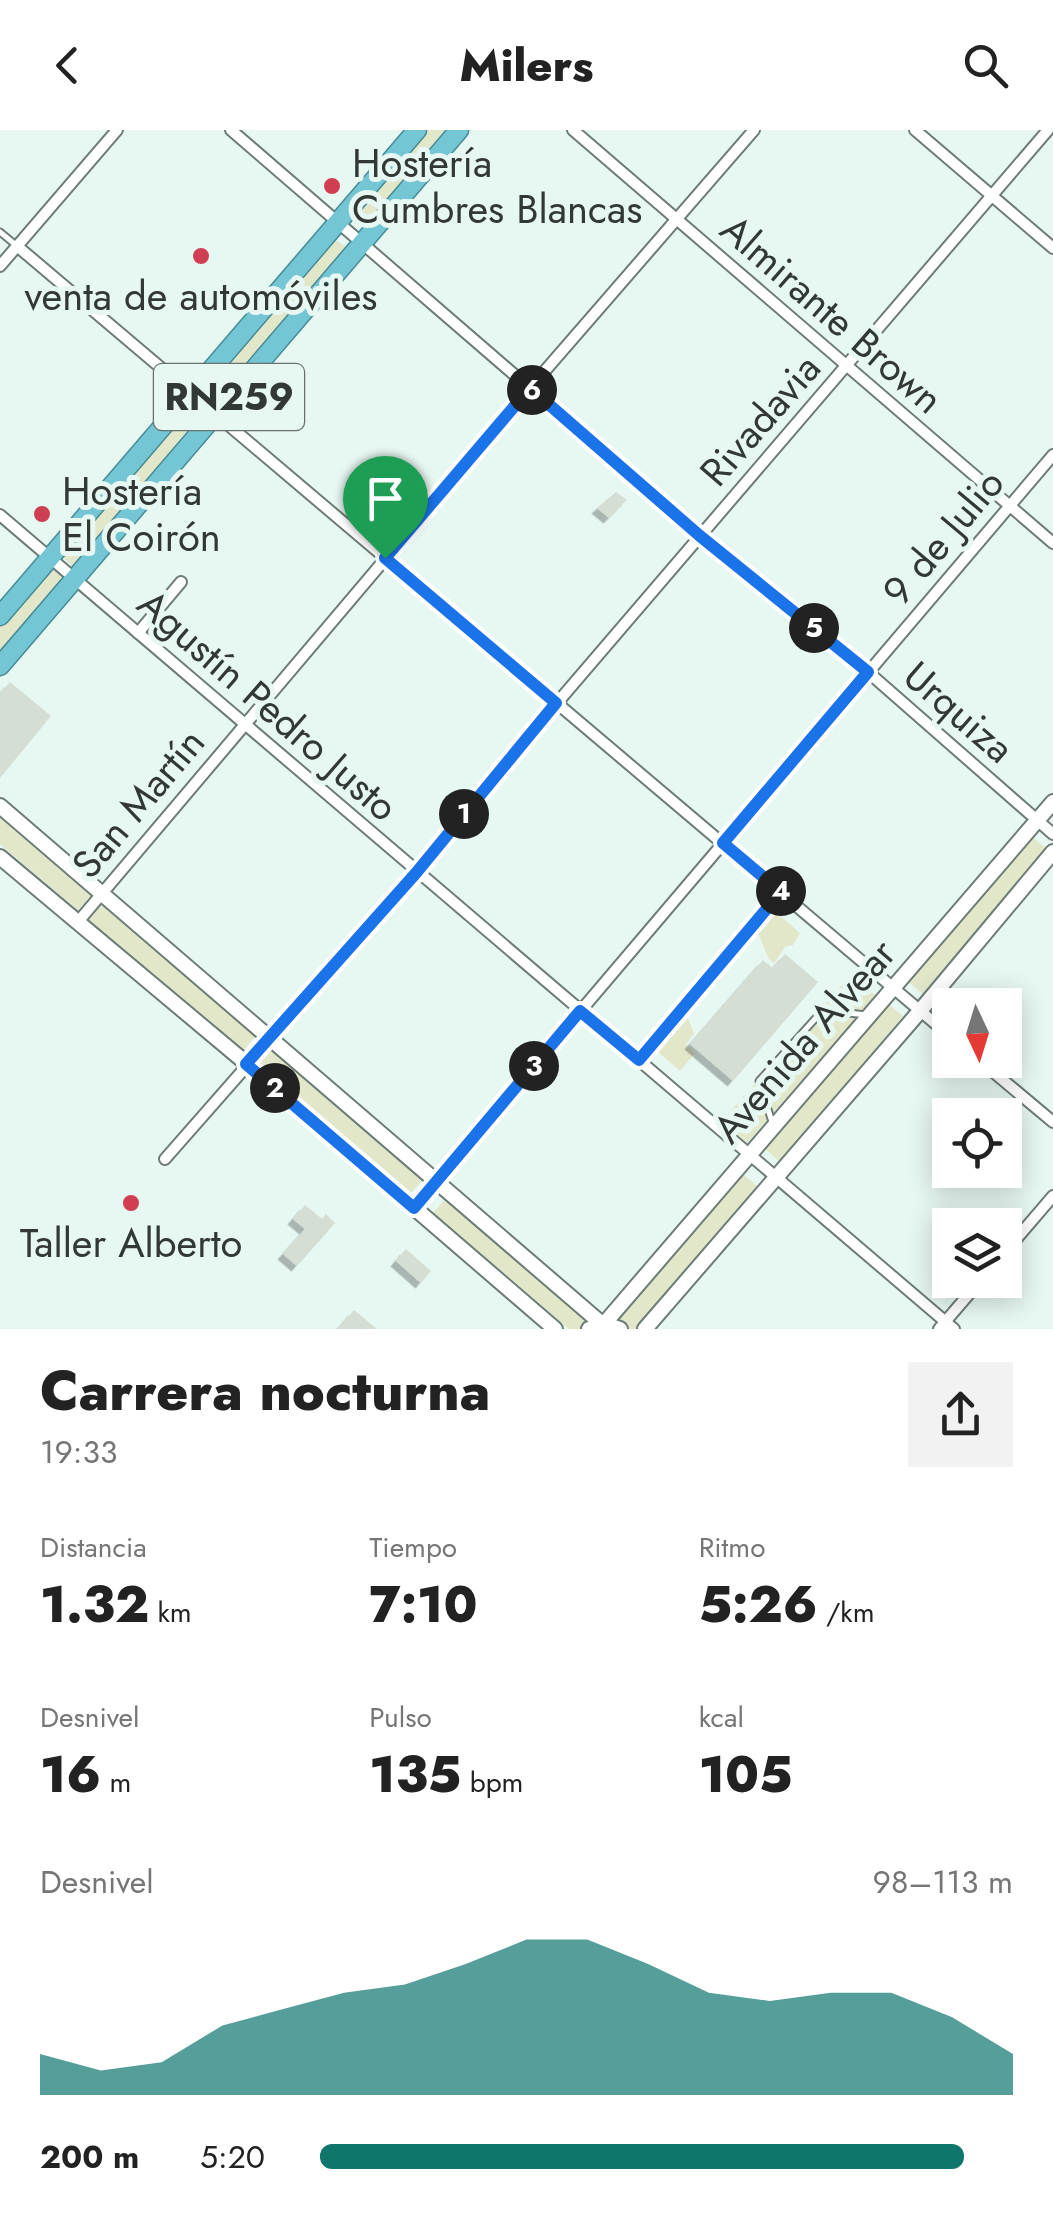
<!DOCTYPE html>
<html lang="es">
<meta charset="utf-8">
<style>
:root{--surface:#fff;--page:#f2f2f2;--text:#222;--muted:#767676;--accent:#0f766e}
body{margin:0;font-family:Jost,sans-serif;background:var(--page);color:var(--text);height:100vh;display:flex;flex-direction:column;font-size:38px;white-space:nowrap}
*{box-sizing:border-box;margin:0}
p{font-size:32px;color:var(--muted)}
.icon{flex:none;width:55px;height:55px;fill:none;stroke:currentColor;stroke-width:2;stroke-linecap:round;stroke-linejoin:round}
.map{position:relative;height:1199px;overflow:hidden}
.side{display:flex;flex-direction:column;background:var(--surface);flex:1}
.side>*{flex:none}
.needle{width:65px;rotate:176deg}
.tools{position:absolute;left:932px;top:858px;display:grid;gap:20px}
.tools a{display:grid;place-items:center;width:90px;height:90px;border-radius:0px;background:var(--surface);box-shadow:0 5px 25px #0003;font-size:50px}
.pin{position:absolute;display:grid;place-items:center;width:85px;height:85px;color:#fff;margin:-102px -42px;border-radius:50% 50% 50% 0;rotate:-45deg;box-shadow:0 0 10px #0007}
.pin .icon{rotate:45deg}
.km{position:absolute;width:50px;height:50px;margin:-25px;border-radius:50%;background:#222;color:#fff;font-size:28px;line-height:50px;text-align:center}
.round{display:grid;place-items:center;flex:none;width:105px;height:105px;border-radius:0px;background:var(--page)}
.headline{display:flex;align-items:center;justify-content:space-between;height:170px;padding:0 40px}
h1{font-size:55px;font-weight:800;line-height:75px}
.figures{display:grid;grid-template-columns:repeat(3,1fr);gap:15px;height:170px;padding:10px 40px}
.figures div{display:grid;align-content:center}
.figures b{font-size:50px;font-weight:800}
.figures small{font-size:28px;font-weight:400}
.figures p{font-size:28px}
.chart{height:280px;padding:20px 40px}
.chart p{display:flex;justify-content:space-between}
.chart svg{width:100%;height:180px;margin-top:10px;fill:var(--accent);opacity:.7}
ul{padding:0 40px;list-style:none;font-size:32px}
li{display:grid;grid-template-columns:160px 120px 1fr;align-items:center;height:75px}
li i{height:25px;border-radius:12px;background:var(--accent)}
header{display:flex;justify-content:space-between;align-items:center;height:130px;padding:0 40px;background:var(--surface);font-size:45px;font-weight:800}
.map>svg:first-child{display:block}
.green{fill:#e3e7ca}
.building{fill:#d4ded4;filter:url(#shadow)}
.lines{fill:none;stroke-linecap:round;stroke-linejoin:round}
.service-casing{stroke:#6e7c78;stroke-width:9}
.minor-casing{stroke:#6e7c78;stroke-width:14}
.secondary-casing{stroke:#6e7c78;stroke-width:18}
.trunk-casing{stroke:#468b96;stroke-width:21}
.service{stroke:#fff;stroke-width:5}
.minor{stroke:#fff;stroke-width:10}
.secondary{stroke:#fff;stroke-width:14}
.trunk{stroke:#74c6d4;stroke-width:18}
.route-casing{stroke:#fff;stroke-width:20}
.route{stroke:#1a73e8;stroke-width:12}
.poi-dot{fill:#cf3f51;stroke:#e7f7f2;stroke-width:4}
.labels{text-anchor:middle;stroke-width:10;stroke-linejoin:round;paint-order:stroke}
.shield{fill:#e7f7f2;stroke:#68716e;stroke-width:2.5}
.shield-label{font-size:38px;font-weight:bold;fill:#323836}
.poi-label{font-size:40px;fill:#323836;stroke:#e7f7f2;text-anchor:start}
.street-label{font-size:40px;fill:#323836;stroke:#e7f7f2}
</style>
<header><svg class="icon" aria-label="back" viewBox="0 0 24 24"><path d="M15 5l-7 7 7 7"/></svg>Milers<svg class="icon" aria-label="search" viewBox="0 0 24 24"><circle cx="10" cy="10" r="6"/><path d="M15 15l6 6"/></svg></header>
<div class="map">
<svg width="1053" height="1199" viewBox="0 0 1053 1199">
<defs>
<filter id="shadow"><feDropShadow dx="-5.5" dy="5.5" stdDeviation="0" flood-color="#0004"/></filter>
</defs>
<rect width="100%" height="100%" fill="#e7f7f2"/>
<g class="green">
<polygon points="429,0 449,0 366,100 354,90"/>
<polygon points="334,109 347,118 218,273 206,263"/>
<polygon points="191,272 203,282 74,437 62,427"/>
<polygon points="50,437 62,447 0,521 0,496"/>
<polygon points="0,687 92,764 78,780 0,714"/>
<polygon points="1030,705 1047,719 923,864 907,851"/>
<polygon points="101,775 256,906 242,922 87,791"/>
<polygon points="776,782 800,803 793,815 785,817 774,833 769,829 758,803"/>
<polygon points="851,844 876,866 747,1013 722,991"/>
<polygon points="887,873 903,886 780,1032 764,1018"/>
<polygon points="688,888 694,904 686,914 695,923 680,941 658,922"/>
<polygon points="269,917 424,1048 410,1064 256,933"/>
<polygon points="741,1042 757,1056 636,1199 630,1199 617,1188"/>
<polygon points="445,1069 589,1191 582,1199 569,1199 433,1083"/>
</g>
<g class="building">
<polygon points="616,362 627,370 609,388 597,378"/>
<polygon points="10,552 51,586 0,648 0,563"/>
<polygon points="785,824 818,852 733,951 690,914 763,830 773,838"/>
<polygon points="305,1075 322,1089 326,1084 335,1093 297,1136 283,1124 305,1099 293,1089"/>
<polygon points="406,1119 431,1141 421,1153 396,1131"/>
<polygon points="354,1180 377,1199 338,1199"/>
</g>
<g class="lines">
<defs>
<g id="service">
<polyline points="0,102 17,116"/>
<polyline points="639,930 779,764"/>
<polyline points="773,995 759,951 823,880 866,885"/>
</g>
<g id="minor">
<polyline points="231,0 701,406 868,542 1053,704"/>
<polyline points="573,0 1053,413"/>
<polyline points="915,0 1053,118"/>
<polyline points="17,116 950,906"/>
<polyline points="0,136 117,0"/>
<polyline points="0,385 954,1199"/>
<polyline points="138,503 181,452"/>
<polyline points="77,793 530,258 754,0"/>
<polyline points="979,930 1053,992"/>
<polyline points="165,1029 416,743 557,573 1048,0"/>
<polyline points="414,1077 1053,325"/>
<polyline points="1005,1122 1053,1066"/>
<polyline points="939,1199 981,1150"/>
</g>
<g id="secondary">
<polyline points="0,676 602,1194"/>
<polyline points="0,727 246,933 555,1199"/>
<polyline points="604,1194 1053,672"/>
<polyline points="589,1199 606,1194 620,1199"/>
<polyline points="645,1199 920,881 1053,722"/>
</g>
<g id="trunk">
<polyline points="0,486 417,0"/>
<polyline points="0,536 459,0"/>
</g>
</defs>
<use href="#service" class="service-casing"/>
<use href="#minor" class="minor-casing"/>
<use href="#secondary" class="secondary-casing"/>
<use href="#trunk" class="trunk-casing"/>
<use href="#service" class="service"/>
<use href="#minor" class="minor"/>
<use href="#secondary" class="secondary"/>
<use href="#trunk" class="trunk"/>
</g>
<g class="lines">
<defs>
<polygon id="route" points="530,258 700,406 868,542 723,713 781,762 639,930 580,881 414,1078 246,934 416,743 556,573 385,428"/>
</defs>
<use href="#route" class="route-casing"/>
<use href="#route" class="route"/>
</g>
<g class="poi-dot">
<circle cx="332" cy="56" r="10"/>
<circle cx="201" cy="126" r="10"/>
<circle cx="42" cy="384" r="10"/>
<circle cx="131" cy="1073" r="10"/>
</g>
<g class="labels">
<rect class="shield" x="154" y="234" width="150" height="66" rx="8"/>
<g class="shield-label">
<text x="229" y="280">RN259</text>
</g>
<g class="poi-label">
<text x="352" y="47">Hostería<tspan x="352" dy="46">Cumbres Blancas</tspan></text>
<text x="201" y="180" text-anchor="middle">venta de automóviles</text>
<text x="62" y="375">Hostería<tspan x="62" dy="46">El Coirón</tspan></text>
<text x="131" y="1127" text-anchor="middle">Taller Alberto</text>
</g>
<g class="street-label">
<text transform="translate(832 184) rotate(41)" y="14">Almirante Brown</text>
<text transform="translate(760 290) rotate(-49)" y="14">Rivadavia</text>
<text transform="translate(943 407) rotate(-50)" y="14">9 de Julio</text>
<text transform="translate(268 575) rotate(41)" y="14">Agustín Pedro Justo</text>
<text transform="translate(959 582) rotate(41)" y="14">Urquiza</text>
<text transform="translate(138 673) rotate(-50)" y="14">San Martín</text>
<text transform="translate(804 911) rotate(-49)" y="14">Avenida Alvear</text>
</g>
</g>
</svg>
<div class="tools">
<a><svg class="needle" viewBox="-14 -14 28 28"><path d="M0-13l5 13h-10z" fill="#e53935"/><path d="M0 13l5-13h-10z" fill="#767676"/></svg></a>
<a><svg class="icon" aria-label="locate" viewBox="0 0 24 24"><circle cx="12" cy="12" r="6"/><path d="M12 2v4M12 18v4M2 12h4M18 12h4"/></svg></a>
<a><svg class="icon" aria-label="layers" viewBox="0 0 24 24"><path d="M12 4l9 5-9 5-9-5zM3 14l9 5 9-5"/></svg></a>
</div>
<div class="pin" style="left:385px;top:428px;background:#1e9e55"><svg class="icon" aria-label="arrive" viewBox="0 0 24 24"><path d="M6 21V4h12l-3 4 3 4H6"/></svg></div>
<b class="km" style="left:464px;top:684px">1</b>
<b class="km" style="left:275px;top:958px">2</b>
<b class="km" style="left:534px;top:936px">3</b>
<b class="km" style="left:781px;top:761px">4</b>
<b class="km" style="left:814px;top:498px">5</b>
<b class="km" style="left:532px;top:260px">6</b>
</div>
<section class="side">
<div class="headline"><div><h1>Carrera nocturna</h1><p>19:33</p></div><a class="round"><svg class="icon" aria-label="share" viewBox="0 0 24 24"><path d="M12 15V3M7 8l5-5 5 5M5 13v7h14v-7"/></svg></a></div>
<div class="figures">
<div><p>Distancia</p><b>1.32<small> km</small></b></div>
<div><p>Tiempo</p><b>7:10</b></div>
<div><p>Ritmo</p><b>5:26<small> /km</small></b></div>
</div>
<div class="figures">
<div><p>Desnivel</p><b>16<small> m</small></b></div>
<div><p>Pulso</p><b>135<small> bpm</small></b></div>
<div><p>kcal</p><b>105</b></div>
</div>
<div class="chart"><p><span>Desnivel</span>98–113 m</p>
<svg viewBox="0 0 160 44" preserveAspectRatio="none"><path d="M0 44V34L10 38L20 36L30 27L40 23L50 19L60 17L70 12L80 6L90 6L100 12L110 19L120 21L130 19L140 19L150 25L160 34V44z"/></svg>
</div>
<ul>
<li><b>200 m</b>5:20<i style="width:93%"></i></li>
</ul>
</section>
